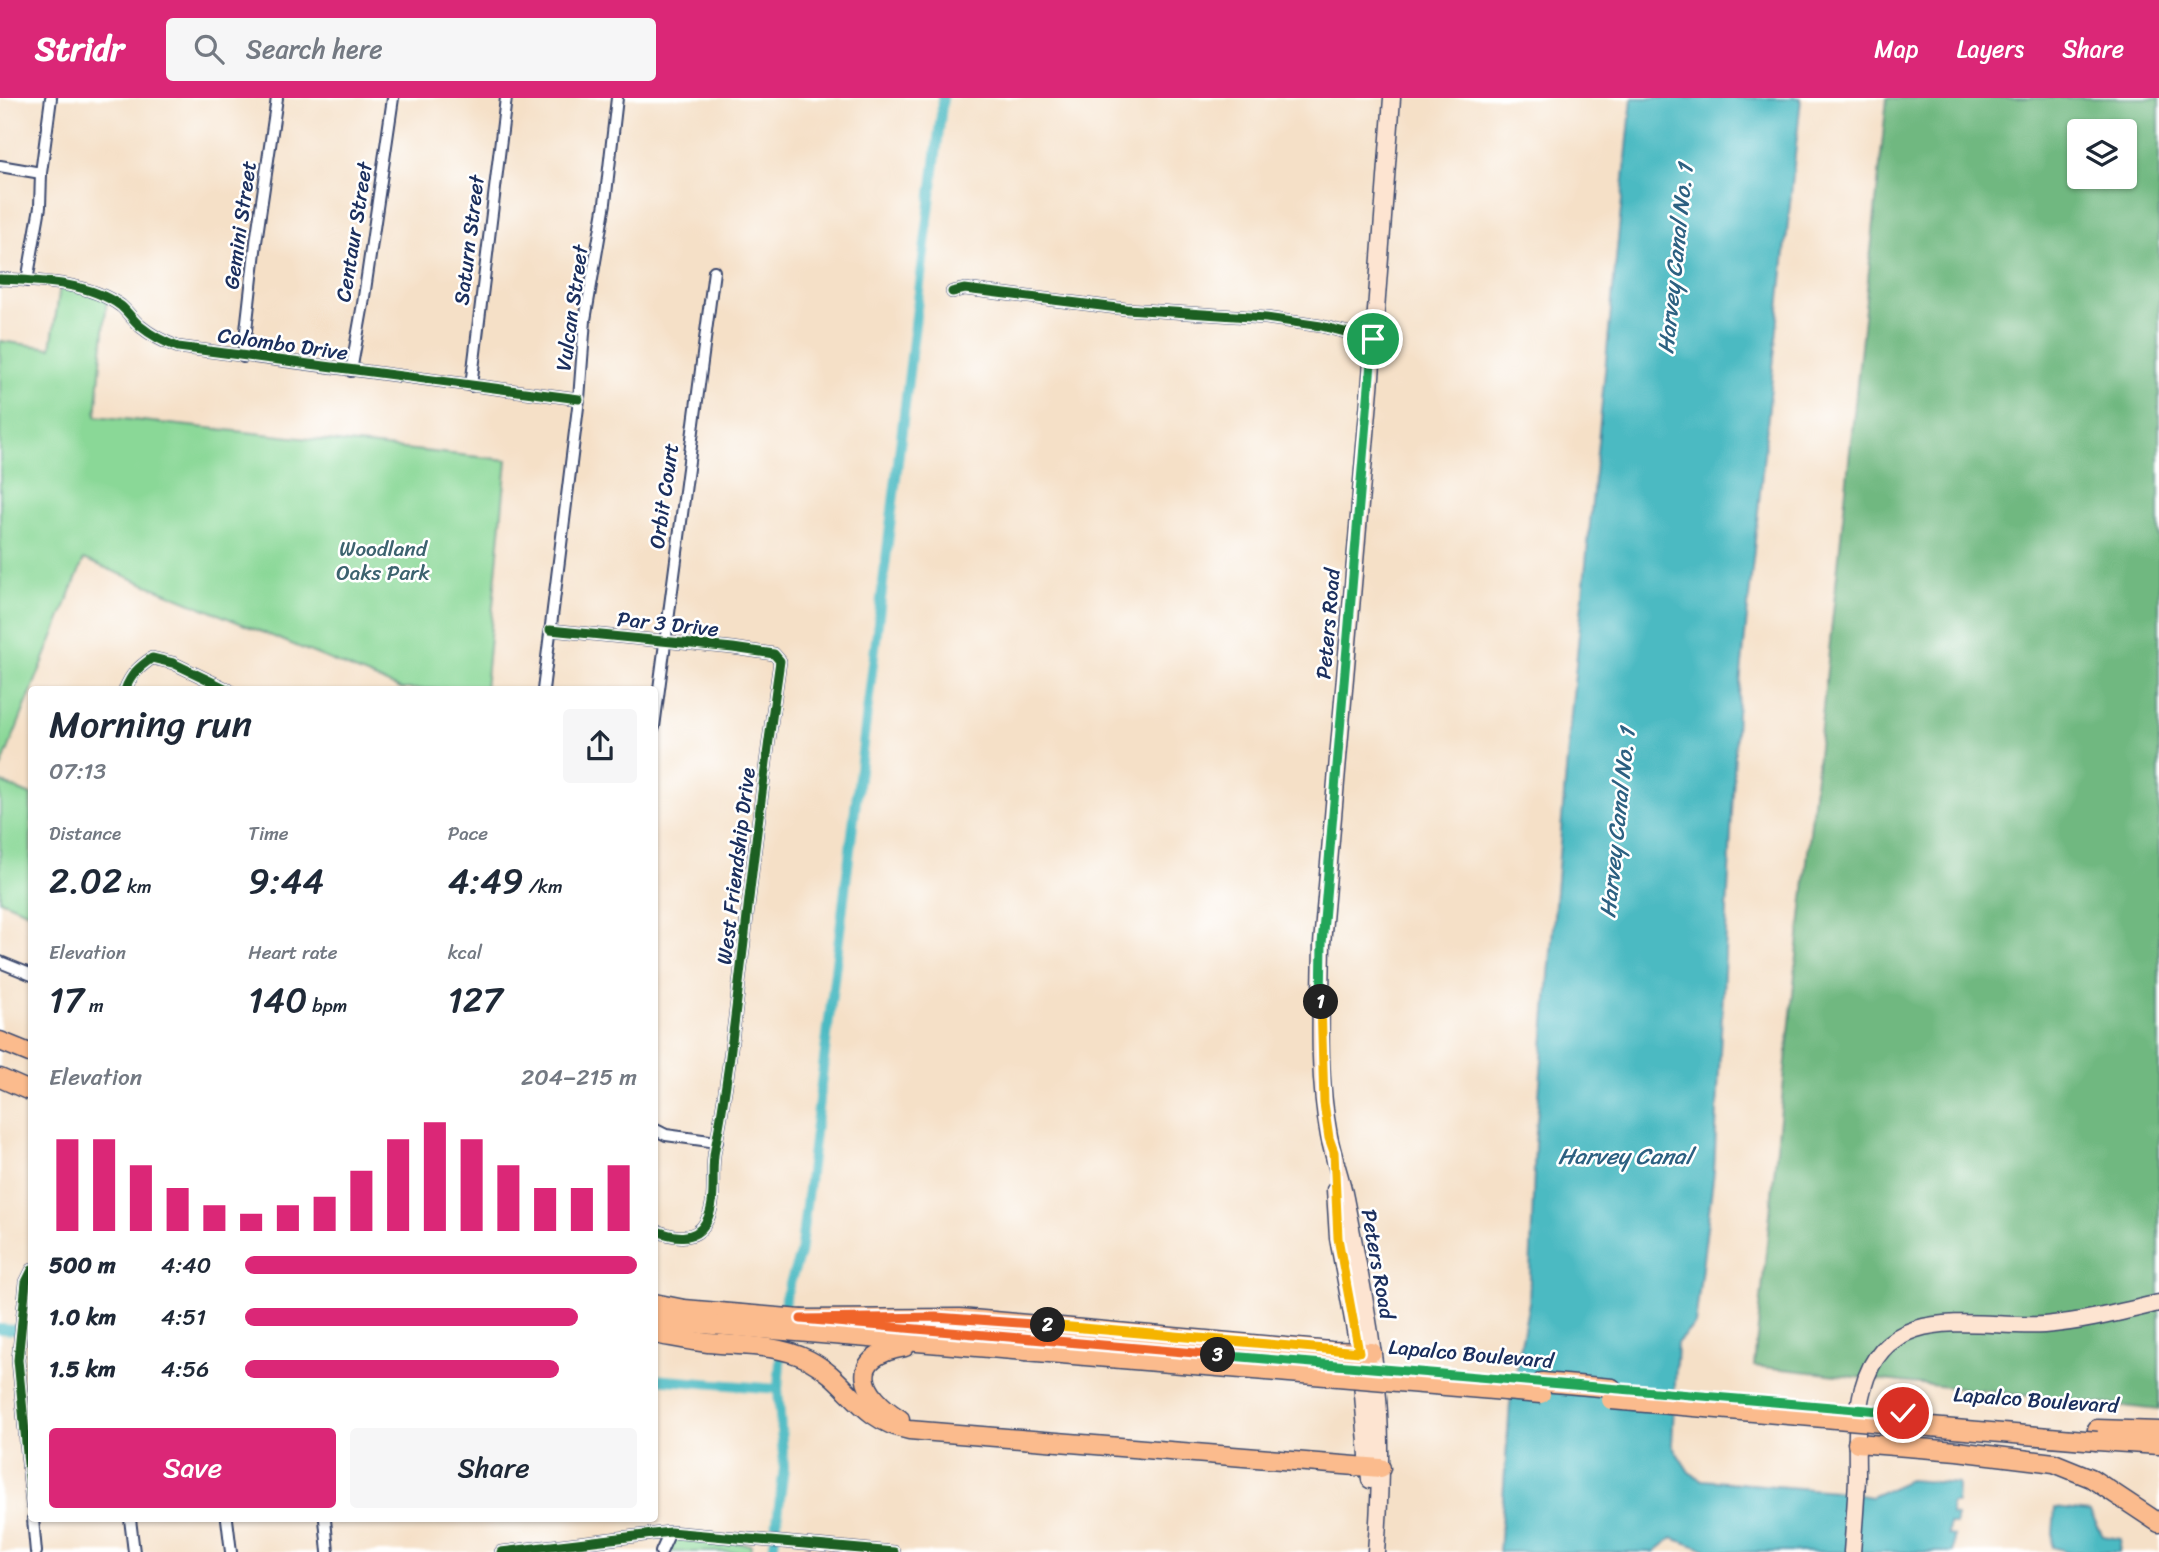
<!DOCTYPE html>
<meta charset="utf-8">
<style>
:root{--surface:#fff;--page:#f6f6f7;--text:#1f2937;--muted:#747a83;--accent:#db2777}
body{margin:0;font-family:Sriracha,sans-serif;background:var(--page);color:var(--text);height:100vh;display:flex;flex-direction:column;font-size:26px;white-space:nowrap}
*{box-sizing:border-box;margin:0}
p{font-size:23px;color:var(--muted)}
.icon{flex:none;width:38px;height:38px;fill:none;stroke:currentColor;stroke-width:2;stroke-linecap:round;stroke-linejoin:round}
.map{position:relative;flex:1;overflow:hidden}
.details{position:absolute;left:28px;top:588px;width:630px;height:836px;display:flex;flex-direction:column;background:var(--surface);border-radius:7px;box-shadow:0 2px 5px #0004}
.details>*{flex:none}
.controls{position:absolute;left:2067px;top:21px;display:grid;gap:14px}
.controls a{display:grid;place-items:center;width:70px;height:70px;border-radius:7px;background:var(--surface);box-shadow:0 2px 5px #0004;font-size:35px}
.pin{position:absolute;display:grid;place-items:center;width:60px;height:60px;color:#fff;margin:-30px;border:4px solid #fff;border-radius:50%;box-shadow:0 2px 7px #0007}
.km{position:absolute;width:35px;height:35px;margin:-18px;border-radius:50%;background:#222;color:#fff;font-size:19px;line-height:35px;text-align:center}
.round{display:grid;place-items:center;flex:none;width:74px;height:74px;border-radius:7px;background:var(--page)}
.headline{display:flex;align-items:center;justify-content:space-between;height:119px;padding:0 21px}
h1{font-size:38px;font-weight:600;line-height:52px}
.figures{display:grid;grid-template-columns:repeat(3,1fr);gap:10px;height:119px;padding:7px 21px}
.figures div{display:grid;align-content:center}
.figures b{font-size:35px;font-weight:600}
.figures small{font-size:19px;font-weight:400}
.figures p{font-size:19px}
.chart{height:196px;padding:14px 21px}
.chart p{display:flex;justify-content:space-between}
.chart svg{width:100%;height:126px;margin-top:7px;stroke:var(--accent);stroke-width:6}
.button{display:flex;gap:14px;margin-top:auto;padding:14px 21px}
.button a{flex:1;height:80px;border-radius:7px;background:var(--accent);color:#fff;font-size:28px;font-weight:600;line-height:80px;text-align:center}
.button a+a{background:var(--page);color:var(--text)}
ul{padding:0 21px;list-style:none;font-size:23px}
li{display:grid;grid-template-columns:112px 84px 1fr;align-items:center;height:52px}
li i{height:18px;border-radius:9px;background:var(--accent)}
header{display:flex;align-items:center;gap:42px;box-sizing:border-box;height:98px;padding:0 35px;background:var(--accent);color:#fff}
header strong{font-size:33px}
nav{display:flex;gap:38px;margin-inline-start:auto;font-size:24px}
.search{width:490px;height:63px;background:var(--page);display:flex;align-items:center;gap:18px;box-sizing:border-box;padding:0 24px;border-radius:7px;color:var(--muted);font-size:26px}
.map>svg:first-child{display:block}
.green{fill:#8ad897;stroke:#52847a;stroke-width:2}
.forest{fill:#6fb880;stroke:#45746f;stroke-width:2;fill-rule:evenodd}
.water{fill:#4cbac2;stroke:#347490;stroke-width:2}
.lines{fill:none;stroke-linecap:round;stroke-linejoin:round}
.canal{stroke:#4cbac2;stroke-width:10}
.minor-casing{stroke:#3c4a6e;stroke-width:14}
.secondary-casing{stroke:#3c4a6e;stroke-width:19}
.primary-casing{stroke:#3c4a6e;stroke-width:21}
.minor{stroke:#fff;stroke-width:10}
.secondary{stroke:#fde4d1;stroke-width:16}
.primary{stroke:#fbbb8d;stroke-width:18}
.primary-bridge-casing{stroke:#3c4a6e;stroke-width:21;stroke-linecap:butt}
.primary-bridge{stroke:#fbbb8d;stroke-width:18}
.cycleway-casing{stroke:#fff;stroke-width:13}
.cycleway{stroke:#1b5e20;stroke-width:9}
.split-1-casing{stroke:#fff;stroke-width:14}
.split-2-casing{stroke:#fff;stroke-width:14}
.split-3-casing{stroke:#fff;stroke-width:14}
.split-4-casing{stroke:#fff;stroke-width:14}
.split-1{stroke:#22a559;stroke-width:9}
.split-2{stroke:#f5b400;stroke-width:9}
.split-3{stroke:#f0652b;stroke-width:9}
.split-4{stroke:#22a559;stroke-width:9}
.labels{text-anchor:middle;stroke-width:5;stroke-linejoin:round;paint-order:stroke}
.street-label{font-size:21px;fill:#1b2f5e;stroke:#fff}
.park-label{font-size:21px;fill:#3c626f;stroke:#fff}
.water-label{font-size:23px;font-style:italic;fill:#2c6081;stroke:#fff}
</style>
<header>
<strong>Stridr</strong>
<div class="search"><svg class="icon" aria-label="search" viewBox="0 0 24 24"><circle cx="10" cy="10" r="6"/><path d="M15 15l6 6"/></svg>Search here</div>
<nav><a>Map</a><a>Layers</a><a>Share</a></nav>
</header>
<div class="map">
<svg width="2159" height="1454" viewBox="0 0 2159 1454">
<rect width="100%" height="100%" fill="#fff"/>
<filter id="ink" filterUnits="userSpaceOnUse"><feTurbulence type="fractalNoise" baseFrequency=".0143" numOctaves="2"/><feDisplacementMap in="SourceGraphic" scale="14" xChannelSelector="R" yChannelSelector="G"/><feConvolveMatrix kernelMatrix="1 2 1 2 8 2 1 2 1" color-interpolation-filters="sRGB"/></filter>
<filter id="wash" filterUnits="userSpaceOnUse"><feTurbulence type="fractalNoise" baseFrequency=".00686" numOctaves="4" result="noise"/><feDisplacementMap in="SourceGraphic" scale="28" xChannelSelector="R" yChannelSelector="G"/><feGaussianBlur stdDeviation="1.57" result="paint"/><feColorMatrix in="noise" values="0 0 0 0 0 0 0 0 0 0 0 0 0 0 0 0 0 1.4 0 .05"/><feComposite in="paint" operator="in"/></filter>
<g filter="url(#wash)">
<rect width="100%" height="100%" fill="#f5e0c7"/>
<g class="green">
<polygon points="60,188 107,200 96,318 507,362 485,591 401,591 84,461 0,672 0,243 51,250"/>
<polygon points="0,684 31,697 31,815 0,802"/>
<polygon points="670,1434 751,1447 750,1454 661,1454"/>
</g>
<path class="forest" d="M1887,0h272v1312l-405,-44zM2079,33h45v46h-45z"/>
<g class="water">
<polygon points="1632,0 1801,0 1737,615 1714,1073 1695,1226 1677,1245 1672,1347 1689,1374 1702,1382 1836,1393 1871,1399 1909,1382 1958,1386 1957,1405 1951,1405 1951,1417 1956,1418 1956,1426 1949,1426 1948,1437 1954,1438 1953,1454 1721,1454 1707,1452 1672,1440 1654,1454 1499,1454 1510,1306 1529,1204 1535,1046 1569,637"/>
<polygon points="2055,1410 2090,1414 2103,1438 2121,1441 2119,1454 2069,1454 2052,1449"/>
</g>
<g class="lines">
<g class="canal">
<polyline points="0,1231 32,1233"/>
<polyline points="654,1281 778,1291"/>
<polyline points="773,1454 784,1370 778,1291 785,1200 800,1156 943,0"/>
</g>
</g>
</g>
<g filter="url(#ink)">
<g class="lines">
<defs>
<g id="minor">
<polyline points="0,68 41,75"/>
<path d="M0,181c39,2 88,3 121,27 7,6 12,14 19,20 11,9 24,16 38,21l401,52"/>
<polyline points="27,183 40,109 41,75 51,0"/>
<polyline points="952,194 965,191 1126,211 1266,220 1321,228 1373,241"/>
<polyline points="243,259 256,144 277,0"/>
<polyline points="351,273 363,206 393,0"/>
<polyline points="471,288 506,0"/>
<path d="M550,532l183,18 41,6 6,7c-13,91 -25,182 -35,273 -9,72 -16,144 -30,215 -5,24 3,51 -9,73 -11,21 -34,15 -52,8"/>
<path d="M125,592c6,-16 14,-23 27,-32l21,5 56,27"/>
<polyline points="543,592 579,301 585,222 605,105 617,0"/>
<polyline points="654,629 714,173"/>
<polyline points="0,864 32,877"/>
<polyline points="654,1031 666,1037 717,1044"/>
<polyline points="32,1172 26,1184 18,1262 32,1407"/>
<polyline points="33,1421 36,1454"/>
<polyline points="130,1421 134,1454"/>
<polyline points="227,1421 231,1454"/>
<polyline points="325,1421 328,1454"/>
<polyline points="501,1454 670,1434 894,1454"/>
<polyline points="661,1454 670,1434"/>
</g>
<g id="secondary">
<polyline points="1335,1092 1338,1140 1360,1260 1370,1382"/>
<path d="M1376,1454c4,-52 6,-103 2,-154 -6,-67 -20,-134 -33,-200 -4,-21 -12,-41 -16,-62 -12,-63 -8,-128 -7,-192l49,-567 21,-279"/>
<path d="M1852,1454c2,-25 4,-49 5,-74 0,-29 -2,-62 6,-90 23,-89 115,-59 181,-63 39,-3 77,-13 115,-22"/>
</g>
<g id="primary">
<polyline points="0,943 32,956"/>
<polyline points="0,980 32,994"/>
<polyline points="654,1205 684,1211 813,1222"/>
<polyline points="801,1221 960,1220 1331,1253 1372,1254"/>
<polyline points="654,1222 1025,1253"/>
<polyline points="907,1229 1026,1241"/>
<path d="M654,1236c18,3 36,7 54,9 33,3 70,1 101,17 40,21 50,60 100,70l472,38"/>
<polyline points="1542,1284 1612,1290"/>
<path d="M900,1321c-40,-24 -54,-63 5,-72"/>
<polyline points="2097,1331 2159,1333"/>
<polyline points="2097,1343 2159,1347"/>
<polyline points="1857,1345 1957,1353 2054,1365 2091,1380 2159,1425"/>
</g>
</defs>
<use href="#minor" class="minor-casing"/>
<use href="#secondary" class="secondary-casing"/>
<use href="#primary" class="primary-casing"/>
<use href="#minor" class="minor"/>
<use href="#secondary" class="secondary"/>
<use href="#primary" class="primary"/>
<defs>
<g id="primary-bridge">
<polyline points="1025,1253 1541,1296"/>
<polyline points="1611,1302 2097,1343"/>
</g>
</defs>
<use href="#primary-bridge" class="primary-bridge-casing"/>
<use href="#primary-bridge" class="primary-bridge"/>
<defs>
<g id="cycleway">
<path d="M0,181c39,2 88,3 121,27 7,6 12,14 19,20 11,9 24,16 38,21l401,52"/>
<polyline points="952,194 965,191 1126,211 1266,220 1321,228 1373,241"/>
<path d="M550,532l183,18 41,6 6,7c-13,91 -25,182 -35,273 -9,72 -16,144 -30,215 -5,24 3,51 -9,73 -11,21 -34,15 -52,8"/>
<path d="M125,592c6,-16 14,-23 27,-32l21,5 56,27"/>
<polyline points="32,1172 26,1184 18,1262 32,1407"/>
<polyline points="501,1454 670,1434 894,1454"/>
</g>
</defs>
<use href="#cycleway" class="cycleway-casing"/>
<use href="#cycleway" class="cycleway"/>
</g>
</g>
<g class="lines" filter="url(#ink)">
<defs>
<polyline id="split-1" points="1321,904 1322,846 1373,241"/>
<polyline id="split-2" points="1048,1227 1359,1254 1338,1140 1334,1054 1329,1040 1324,1005 1321,904"/>
<polyline id="split-3" points="1048,1227 936,1219 801,1221 1218,1257"/>
<polyline id="split-4" points="1218,1257 1903,1315"/>
</defs>
<use href="#split-1" class="split-1-casing"/>
<use href="#split-2" class="split-2-casing"/>
<use href="#split-3" class="split-3-casing"/>
<use href="#split-4" class="split-4-casing"/>
<use href="#split-1" class="split-1"/>
<use href="#split-2" class="split-2"/>
<use href="#split-3" class="split-3"/>
<use href="#split-4" class="split-4"/>
</g>
<g class="labels">
<g class="street-label">
<text transform="translate(240 127) rotate(-82)" y="7">Gemini Street</text>
<text transform="translate(354 134) rotate(-81)" y="7">Centaur Street</text>
<text transform="translate(469 142) rotate(-83)" y="7">Saturn Street</text>
<text transform="translate(572 210) rotate(-82)" y="7">Vulcan Street</text>
<text transform="translate(283 246) rotate(8)" y="7">Colombo Drive</text>
<text transform="translate(664 398) rotate(-82)" y="7">Orbit Court</text>
<text transform="translate(668 526) rotate(6)" y="7">Par 3 Drive</text>
<text transform="translate(1328 526) rotate(-85)" y="7">Peters Road</text>
<text transform="translate(736 768) rotate(-83)" y="7">West Friendship Drive</text>
<text transform="translate(1378 1166) rotate(80)" y="7">Peters Road</text>
<text transform="translate(1471 1256) rotate(5)" y="7">Lapalco Boulevard</text>
<text transform="translate(2036 1302) rotate(4)" y="7">Lapalco Boulevard</text>
</g>
<g class="park-label">
<text x="383" y="458">Woodland<tspan x="383" dy="24">Oaks Park</tspan></text>
</g>
<g class="water-label">
<text transform="translate(1675 161) rotate(-84)" y="8">Harvey Canal No. 1</text>
<text transform="translate(1617 725) rotate(-84)" y="8">Harvey Canal No. 1</text>
<text x="1625" y="1066">Harvey Canal</text>
</g>
</g>
</svg>
<div class="controls">
<a><svg class="icon" aria-label="layers" viewBox="0 0 24 24"><path d="M12 4l9 5-9 5-9-5zM3 14l9 5 9-5"/></svg></a>
</div>
<div class="pin" style="left:1373px;top:241px;background:#1e9e55"><svg class="icon" aria-label="arrive" viewBox="0 0 24 24"><path d="M6 21V4h12l-3 4 3 4H6"/></svg></div>
<div class="pin" style="left:1903px;top:1315px;background:#d93025"><svg class="icon" aria-label="check" viewBox="0 0 24 24"><path d="M5 12l5 5 9-10"/></svg></div>
<b class="km" style="left:1321px;top:904px">1</b>
<b class="km" style="left:1048px;top:1227px">2</b>
<b class="km" style="left:1218px;top:1257px">3</b>
<section class="details">
<div class="headline"><div><h1>Morning run</h1><p>07:13</p></div><a class="round"><svg class="icon" aria-label="share" viewBox="0 0 24 24"><path d="M12 15V3M7 8l5-5 5 5M5 13v7h14v-7"/></svg></a></div>
<div class="figures">
<div><p>Distance</p><b>2.02<small> km</small></b></div>
<div><p>Time</p><b>9:44</b></div>
<div><p>Pace</p><b>4:49<small> /km</small></b></div>
</div>
<div class="figures">
<div><p>Elevation</p><b>17<small> m</small></b></div>
<div><p>Heart rate</p><b>140<small> bpm</small></b></div>
<div><p>kcal</p><b>127</b></div>
</div>
<div class="chart"><p><span>Elevation</span>204–215 m</p>
<svg viewBox="0 0 160 44" preserveAspectRatio="none"><path d="M5 44V12M15 44V12M25 44V21M35 44V29M45 44V35M55 44V38M65 44V35M75 44V32M85 44V23M95 44V12M105 44V6M115 44V12M125 44V21M135 44V29M145 44V29M155 44V21"/></svg>
</div>
<ul>
<li><b>500 m</b>4:40<i style="width:100%"></i></li>
<li><b>1.0 km</b>4:51<i style="width:85%"></i></li>
<li><b>1.5 km</b>4:56<i style="width:80%"></i></li>
</ul>
<div class="button"><a>Save</a><a>Share</a></div>
</section>
</div>
